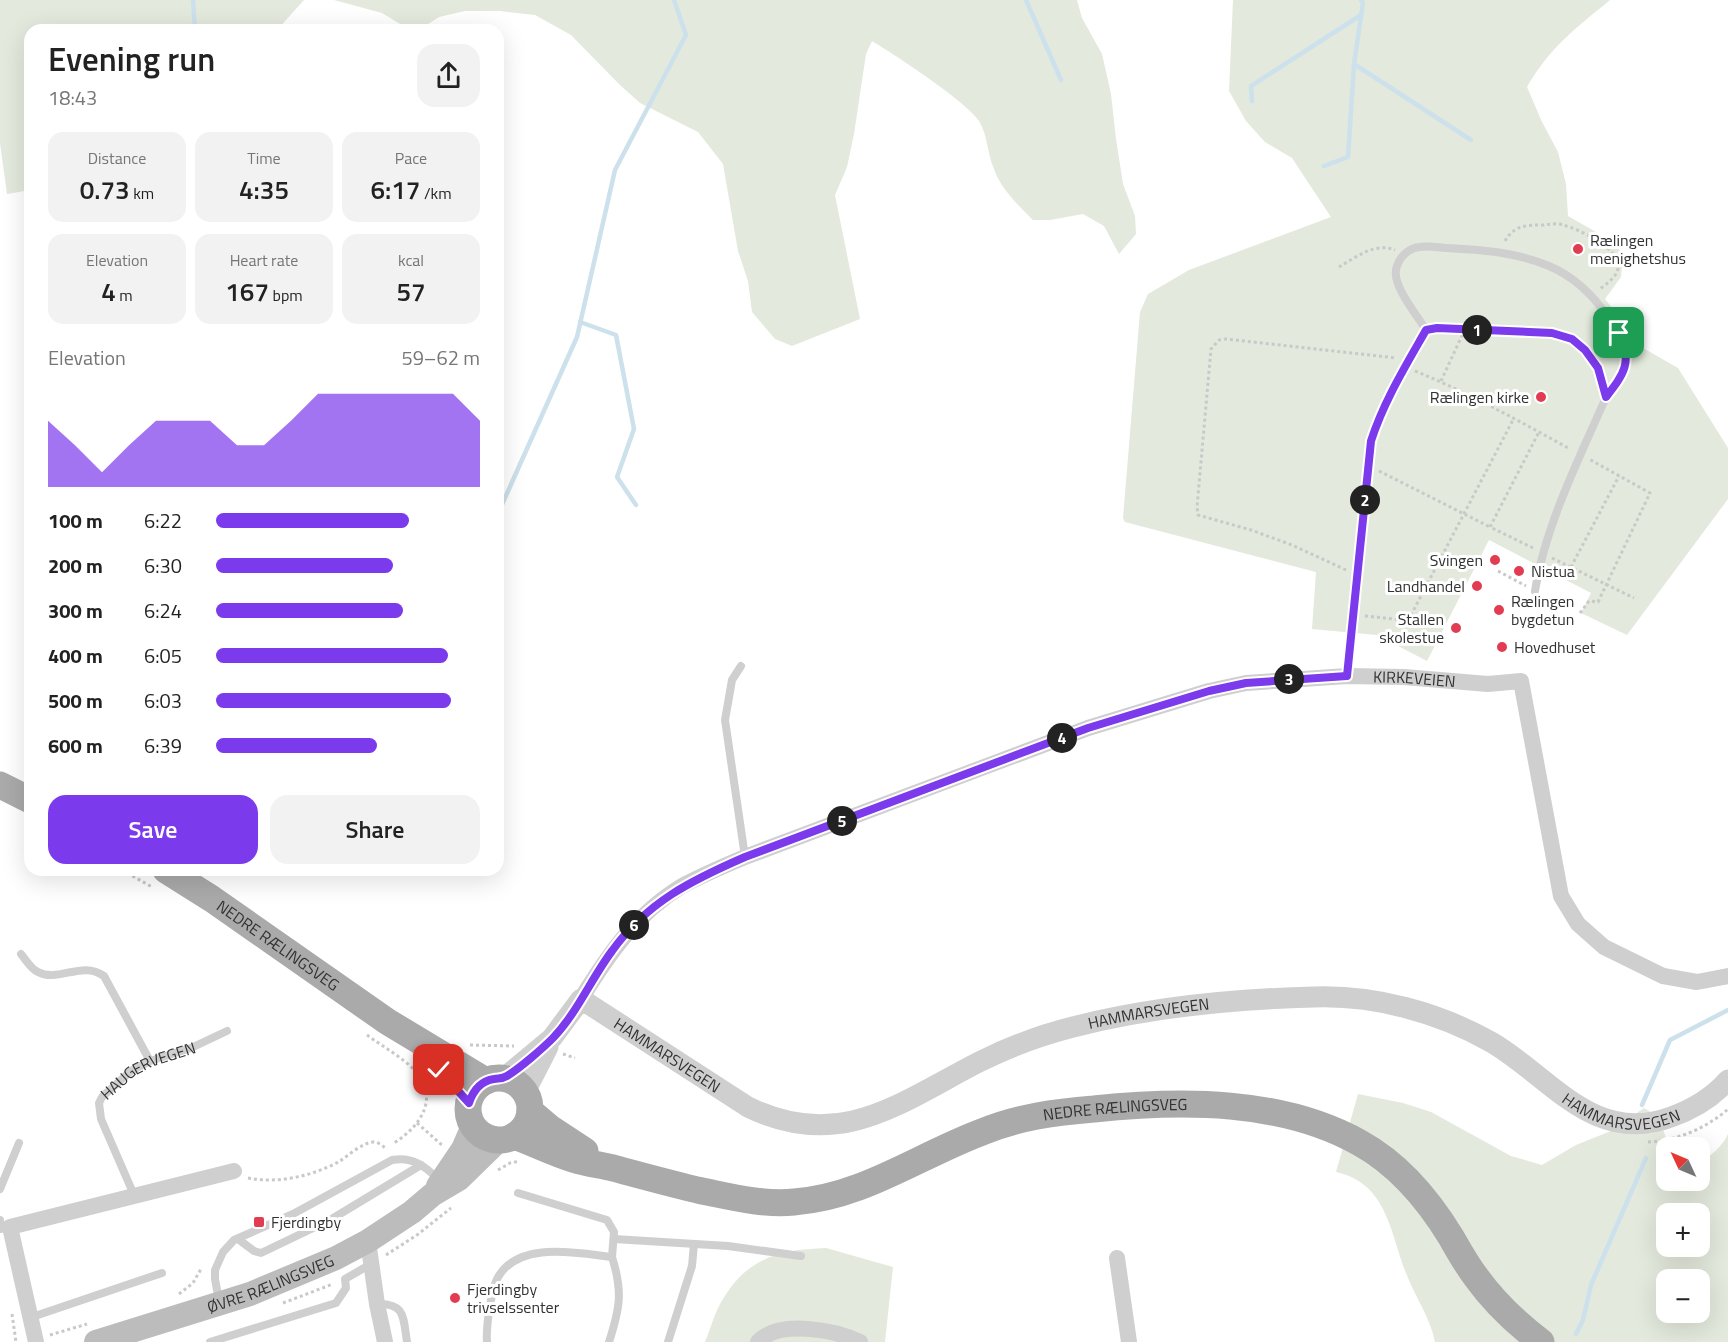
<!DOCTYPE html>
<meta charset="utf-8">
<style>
:root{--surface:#fff;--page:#f2f2f2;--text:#222;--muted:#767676;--accent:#7c3aed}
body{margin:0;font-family:"Titillium Web",sans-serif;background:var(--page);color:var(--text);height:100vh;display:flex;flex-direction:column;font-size:22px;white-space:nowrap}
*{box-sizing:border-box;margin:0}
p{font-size:20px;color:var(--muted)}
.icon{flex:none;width:33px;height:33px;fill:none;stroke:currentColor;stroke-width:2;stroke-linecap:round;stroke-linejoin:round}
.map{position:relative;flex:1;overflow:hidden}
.sheet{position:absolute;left:24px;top:24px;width:480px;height:852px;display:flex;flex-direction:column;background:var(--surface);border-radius:18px;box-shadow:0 6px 24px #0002}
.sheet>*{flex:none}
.needle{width:39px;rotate:314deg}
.controls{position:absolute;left:1656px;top:1137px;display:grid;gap:12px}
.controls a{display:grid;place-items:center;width:54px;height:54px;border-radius:12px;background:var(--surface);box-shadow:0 6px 24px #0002;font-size:30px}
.pin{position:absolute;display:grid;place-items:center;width:51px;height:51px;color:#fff;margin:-26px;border-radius:12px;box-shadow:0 3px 9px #0006}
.km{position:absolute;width:30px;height:30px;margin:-15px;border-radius:50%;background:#222;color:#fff;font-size:16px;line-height:30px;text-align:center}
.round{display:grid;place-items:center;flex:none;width:63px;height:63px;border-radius:18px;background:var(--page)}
.head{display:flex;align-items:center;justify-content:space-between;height:102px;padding:0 24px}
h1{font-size:33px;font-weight:600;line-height:45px}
.metrics{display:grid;grid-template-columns:repeat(3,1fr);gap:9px;height:102px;padding:6px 24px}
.metrics div{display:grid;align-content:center;border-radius:15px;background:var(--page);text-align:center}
.metrics b{font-size:26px;font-weight:600}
.metrics small{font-size:16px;font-weight:400}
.metrics p{font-size:16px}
.chart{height:168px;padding:12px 24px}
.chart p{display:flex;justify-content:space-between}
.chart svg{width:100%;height:108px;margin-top:6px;fill:var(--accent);opacity:.7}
.cta{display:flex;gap:12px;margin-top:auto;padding:12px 24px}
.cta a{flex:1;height:69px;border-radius:18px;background:var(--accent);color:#fff;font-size:24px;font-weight:600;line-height:69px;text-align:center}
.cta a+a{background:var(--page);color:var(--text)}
ul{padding:0 24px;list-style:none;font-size:20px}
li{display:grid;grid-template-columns:96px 72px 1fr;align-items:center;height:45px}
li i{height:15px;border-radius:8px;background:var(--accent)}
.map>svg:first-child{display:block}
.green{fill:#e3e9dc;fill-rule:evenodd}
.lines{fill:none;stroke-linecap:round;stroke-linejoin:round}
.stream{stroke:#cce1eb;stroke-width:4.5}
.path{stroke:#c9c9c9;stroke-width:3;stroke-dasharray:3 3;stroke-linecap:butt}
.service{stroke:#cfcfcf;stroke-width:8}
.minor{stroke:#cfcfcf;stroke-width:16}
.tertiary{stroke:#cfcfcf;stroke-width:21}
.secondary{stroke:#bcbcbc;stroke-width:24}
.primary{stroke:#aaa;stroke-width:27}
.route-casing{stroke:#fff;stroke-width:12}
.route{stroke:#7c3aed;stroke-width:8}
.poi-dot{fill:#e13c51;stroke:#fff;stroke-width:2}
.labels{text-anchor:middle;stroke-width:6;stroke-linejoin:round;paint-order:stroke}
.poi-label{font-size:16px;fill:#323232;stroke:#fff;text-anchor:start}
.street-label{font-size:16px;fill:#323232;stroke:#fff}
</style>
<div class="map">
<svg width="1728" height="1342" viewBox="0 0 1728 1342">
<rect width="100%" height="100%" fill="#fff"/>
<g class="green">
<polygon points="0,0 304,0 277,30 30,30 30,190 7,194 0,143"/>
<path d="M334,0h743l5,18 20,36 9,40 5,45 7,45 12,32 1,18 -17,20 -15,-28 -21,-12 -33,6h-17c-15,-15 -32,-31 -39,-51 -7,-16 -6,-33 -15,-48 -13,-20 -84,-66 -107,-80l-6,13 -12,80 -7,33 -12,28 25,124 -68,27 -17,-7 -23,-27 -4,-31 -10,-30 -15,-87 -25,-32 -58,-29 -21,-19 -48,-49 -36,-20 -35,-4h-35l-26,6 -20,13h-9l-28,-17z"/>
<path d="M1233,0h377c-34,28 -61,48 -83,87l15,35 16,30 8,32 2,32 47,27 8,12 -2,22 -16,22 38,49 35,20 50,80v51l-101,136 -46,-22 10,-20 -102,-53 -62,121 -50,-26 -65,-6 4,-57 -191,-50 -2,-4 17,-206 8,-18 41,-24 142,-53 -39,-59 -27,-16 -19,-21 -17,-30z"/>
<path d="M1358,1094l45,9 28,9 80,44 31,9 34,-20 35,-14 33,-23 15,9 10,30 -3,1v32h34v-19c11,-4 23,-16 28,-27v208h-293c-5,-25 -20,-45 -29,-69 -16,-41 -19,-90 -70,-101zM1666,1214h34v32h-34zM1666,1280h34v32h-34z"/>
<path d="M826,1248l67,19 -8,75h-180c6,-14 10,-31 18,-43 25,-42 57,-49 103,-51z"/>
</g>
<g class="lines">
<g class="stream">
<polyline points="193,0 195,30"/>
<polyline points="1026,0 1061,80"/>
<polyline points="1354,64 1471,140"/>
<polyline points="1252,101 1251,86 1361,15"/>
<polyline points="1324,166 1348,157 1354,64 1363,3 1361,0"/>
<polyline points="580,322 616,335 634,429 617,477 636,505"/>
<polyline points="498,524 500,509 577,337 615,170 686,35 674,0"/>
<polyline points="1642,1105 1670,1040 1728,1010"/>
<polyline points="1576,1334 1583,1320 1591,1285 1646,1158"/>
</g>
<g class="path">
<path d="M1505,241c9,-16 22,-16 39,-16 6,-1 13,-2 19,0 15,4 58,23 55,43 -1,9 -12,16 -18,21"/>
<path d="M1339,267c17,-10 36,-25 56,-17"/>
<polyline points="1437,328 1552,333 1572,339 1585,349 1598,368 1603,383"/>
<path d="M1415,371c54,22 104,50 155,78"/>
<polyline points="1441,381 1465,329"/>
<polyline points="1379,471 1490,527"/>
<polyline points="1533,548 1490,527 1539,432"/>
<polyline points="1552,558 1634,598"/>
<polyline points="1571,567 1619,476"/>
<polyline points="1346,570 1292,545 1251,530 1198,515 1197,507 1211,349 1219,340 1226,339 1396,358"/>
<polyline points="1498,571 1526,586"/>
<polyline points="1580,613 1589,601 1598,602 1650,493 1589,459"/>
<polyline points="1365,616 1404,620 1410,617 1514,418"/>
<polyline points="122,870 152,887"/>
<path d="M367,1035c16,12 46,28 55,45 14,26 -7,50 -28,63"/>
<polyline points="470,1045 514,1046"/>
<polyline points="563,1054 575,1058"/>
<polyline points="417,1123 443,1146"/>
<path d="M1648,1142c28,-1 59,-14 80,-33"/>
<polyline points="498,1170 510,1163 520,1161"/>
<path d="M248,1178c30,6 65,-2 92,-17 9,-6 22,-18 33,-19 5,0 9,3 12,6"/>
<polyline points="386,1255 417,1235 451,1208"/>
<polyline points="179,1294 193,1283 201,1269"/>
<polyline points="283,1303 333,1284"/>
<polyline points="12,1314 16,1342"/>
<polyline points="50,1335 87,1324"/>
</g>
<g class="service">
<polyline points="741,666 732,680 725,720 745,857"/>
<path d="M1347,676l24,-235 18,-47 37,-64c-9,-15 -33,-43 -30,-60 2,-12 12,-22 24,-23 9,-2 19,1 27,1 37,2 68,4 102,18 26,11 46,31 61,54 8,11 16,22 16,36 1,20 -16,32 -23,48 -26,59 -58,123 -68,187"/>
<path d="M21,954c5,6 10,15 17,18 20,11 44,-12 66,4l46,85"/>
<polyline points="0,1189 19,1143"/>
<polyline points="518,1193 607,1220 614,1232 612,1257"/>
<path id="s1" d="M134,1195l-33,-76 -2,-16 3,-6 29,-26 19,-10 41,-13 36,-17"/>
<polyline points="0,1220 1,1229"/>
<polyline points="238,1239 254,1251 261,1253 330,1220 421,1165"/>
<polyline points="614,1239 728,1246 801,1256"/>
<path d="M219,1301l-4,-22v-9l8,-18 11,-12 59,-26 99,-54c20,-4 33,6 47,20"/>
<path d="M377,1304c29,-1 26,14 30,38"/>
<polyline points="32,1317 162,1273"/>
<polyline points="210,1342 336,1303 346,1288 345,1279 371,1264"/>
<path d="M487,1342c-1,-13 1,-24 3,-37 2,-9 3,-18 7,-26 20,-39 80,-26 115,-22 11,35 8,51 -3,85"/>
<polyline points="668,1342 692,1266 694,1244"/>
</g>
<g class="minor">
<path id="s2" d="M581,999c27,-44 56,-86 101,-113 20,-11 42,-20 63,-29l343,-129 121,-37 37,-8 101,-7 57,1 84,7 33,-3 40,215 17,28 26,23 59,29 34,6 31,-6"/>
<polyline points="368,1241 377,1304 385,1342"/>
<polyline points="1117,1258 1129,1342"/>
<polyline points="36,1342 10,1227 234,1171"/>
<path d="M758,1342c21,-23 77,-12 102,0"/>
</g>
<g class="tertiary">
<path id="s3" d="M504,1078l48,-40 29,-39 167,108c92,45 151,-4 231,-45 30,-15 62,-27 94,-35 78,-20 160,-28 241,-30 60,-2 124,15 177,45 59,34 102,104 180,75 23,-8 41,-19 57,-37"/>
<polyline points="525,1092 548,1047"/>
</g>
<g class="secondary">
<polyline points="438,1186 463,1149 473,1126"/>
<path id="s4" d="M96,1342l154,-48 86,-36 32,-17 44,-29 20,-17 27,-16 40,-39"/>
</g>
<g class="primary">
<polyline points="0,785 30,800"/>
<path id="s5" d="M166,870l46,29 176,123 98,59"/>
<circle cx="499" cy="1109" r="31"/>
<polyline points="530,1111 550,1128 585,1151"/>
<path id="s6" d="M514,1136c20,7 39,17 59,23 13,4 27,6 40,9 30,8 59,16 89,23 30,6 61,14 92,11 69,-5 124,-46 188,-70 36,-15 74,-20 112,-23 87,-9 188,-10 266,34 38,21 69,58 91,94 8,14 15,27 25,40 18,25 40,46 65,65"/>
</g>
</g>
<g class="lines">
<defs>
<path id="route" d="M439,1070l30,33c4,-12 12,-22 25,-24 5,-1 8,0 13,-3 13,-8 35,-27 46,-38 24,-25 38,-59 59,-87 35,-49 80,-71 133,-94l343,-129 121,-37 37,-8 101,-7 24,-235c13,-40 34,-74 55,-111l11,-2 115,5 20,6 13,11 13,18 8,29c18,-23 27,-35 13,-64"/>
</defs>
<use href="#route" class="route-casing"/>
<use href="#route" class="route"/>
</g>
<g class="poi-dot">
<circle cx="1578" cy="249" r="6"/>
<circle cx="1541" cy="397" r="6"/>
<circle cx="1495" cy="560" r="6"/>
<circle cx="1519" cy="571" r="6"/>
<circle cx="1477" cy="586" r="6"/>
<circle cx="1499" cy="610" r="6"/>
<circle cx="1456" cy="628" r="6"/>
<circle cx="1502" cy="647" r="6"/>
<rect x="253" y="1216" width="12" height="12" rx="3"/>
<circle cx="455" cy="1298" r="6"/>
</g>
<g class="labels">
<g class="poi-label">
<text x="1590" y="246">Rælingen<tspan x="1590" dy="18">menighetshus</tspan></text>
<text x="1529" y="403" text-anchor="end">Rælingen kirke</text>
<text x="1483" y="566" text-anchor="end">Svingen</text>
<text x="1531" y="577">Nistua</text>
<text x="1465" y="592" text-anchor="end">Landhandel</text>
<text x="1511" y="607">Rælingen<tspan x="1511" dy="18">bygdetun</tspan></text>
<text x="1444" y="625" text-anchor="end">Stallen<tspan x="1444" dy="18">skolestue</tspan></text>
<text x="1514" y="653">Hovedhuset</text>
<text x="271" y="1228">Fjerdingby</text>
<text x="467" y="1295">Fjerdingby<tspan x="467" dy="18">trivselssenter</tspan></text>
</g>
<g class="street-label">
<text dy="6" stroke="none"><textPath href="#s2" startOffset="922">KIRKEVEIEN</textPath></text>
<text dy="6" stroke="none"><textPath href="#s5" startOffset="135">NEDRE RÆLINGSVEG</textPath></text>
<text dy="6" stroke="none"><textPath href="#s3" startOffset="735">HAMMARSVEGEN</textPath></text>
<text dy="6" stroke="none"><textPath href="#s3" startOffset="214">HAMMARSVEGEN</textPath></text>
<text dy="6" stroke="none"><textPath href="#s1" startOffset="160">HAUGERVEGEN</textPath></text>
<text dy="6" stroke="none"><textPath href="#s3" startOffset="1239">HAMMARSVEGEN</textPath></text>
<text dy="6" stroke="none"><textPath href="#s6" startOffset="627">NEDRE RÆLINGSVEG</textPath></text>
<text dy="6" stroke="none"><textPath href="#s4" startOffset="184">ØVRE RÆLINGSVEG</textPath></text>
</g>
</g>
</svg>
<div class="controls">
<a><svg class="needle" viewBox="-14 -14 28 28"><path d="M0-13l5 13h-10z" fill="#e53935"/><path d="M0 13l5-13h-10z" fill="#767676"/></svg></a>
<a>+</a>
<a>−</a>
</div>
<div class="pin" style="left:1619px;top:333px;background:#1e9e55"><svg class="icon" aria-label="arrive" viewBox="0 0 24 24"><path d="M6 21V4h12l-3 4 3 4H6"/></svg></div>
<div class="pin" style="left:439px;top:1070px;background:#d93025"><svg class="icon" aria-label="check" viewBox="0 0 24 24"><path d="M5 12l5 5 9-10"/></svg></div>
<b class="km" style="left:1477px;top:330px">1</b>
<b class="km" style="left:1365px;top:500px">2</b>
<b class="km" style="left:1289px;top:679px">3</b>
<b class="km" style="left:1062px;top:738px">4</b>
<b class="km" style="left:842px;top:821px">5</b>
<b class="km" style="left:634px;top:925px">6</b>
<section class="sheet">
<div class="head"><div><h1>Evening run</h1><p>18:43</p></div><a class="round"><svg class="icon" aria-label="share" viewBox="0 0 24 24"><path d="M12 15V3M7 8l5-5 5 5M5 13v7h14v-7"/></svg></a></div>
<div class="metrics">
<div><p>Distance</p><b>0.73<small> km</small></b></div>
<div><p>Time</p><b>4:35</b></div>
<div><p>Pace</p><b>6:17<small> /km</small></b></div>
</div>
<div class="metrics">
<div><p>Elevation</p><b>4<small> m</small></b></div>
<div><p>Heart rate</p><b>167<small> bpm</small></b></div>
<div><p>kcal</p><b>57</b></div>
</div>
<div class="chart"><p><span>Elevation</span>59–62 m</p>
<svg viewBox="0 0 160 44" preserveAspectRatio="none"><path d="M0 44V17L10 27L20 38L30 27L40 17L50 17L60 17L70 27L80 27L90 17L100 6L110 6L120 6L130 6L140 6L150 6L160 17V44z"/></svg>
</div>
<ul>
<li><b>100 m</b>6:22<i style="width:73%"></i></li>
<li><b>200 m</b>6:30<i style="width:67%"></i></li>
<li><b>300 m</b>6:24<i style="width:71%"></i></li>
<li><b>400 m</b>6:05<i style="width:88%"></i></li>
<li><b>500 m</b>6:03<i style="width:89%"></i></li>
<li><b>600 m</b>6:39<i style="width:61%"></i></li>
</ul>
<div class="cta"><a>Save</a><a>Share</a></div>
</section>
</div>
